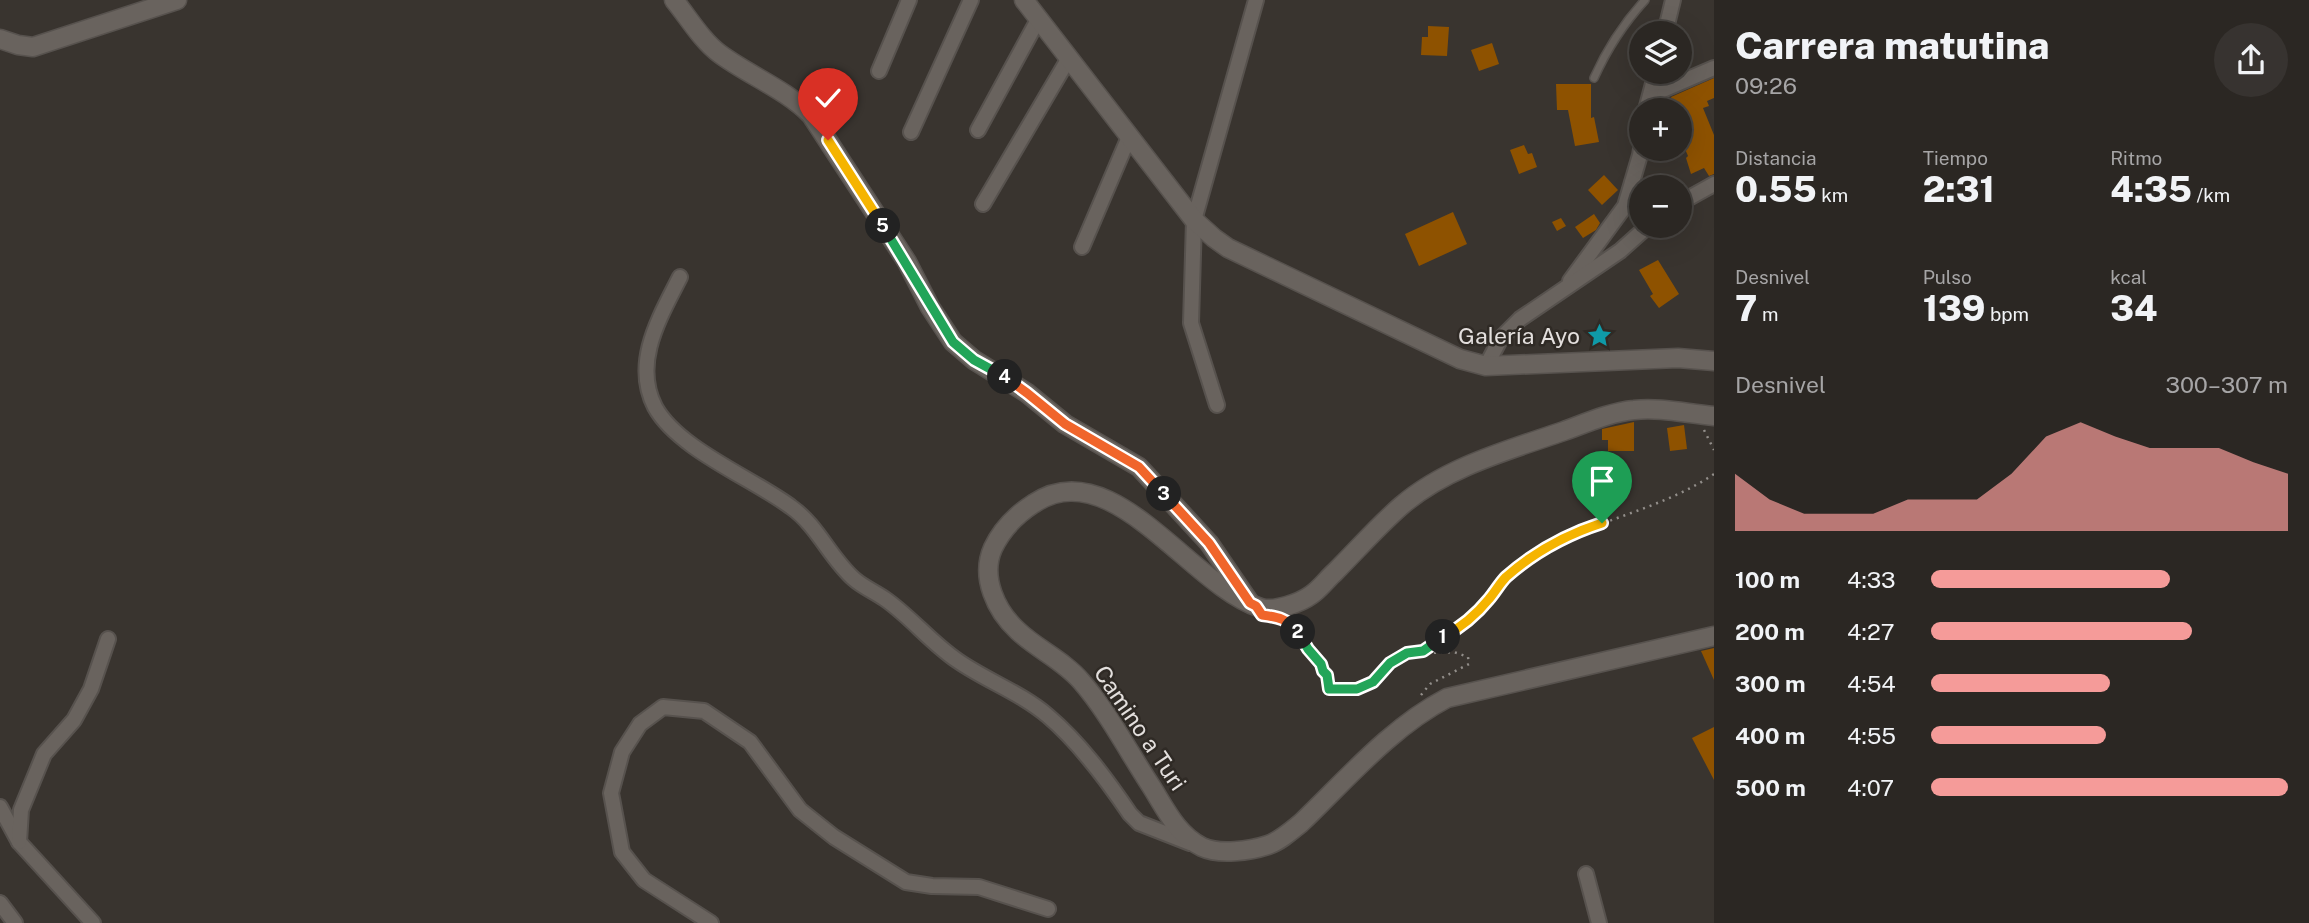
<!DOCTYPE html>
<html lang="es">
<meta charset="utf-8">
<style>
:root{--surface:#2b2723;--page:#373330;--text:#f1f3f6;--muted:#a6a5a6;--line:#474441;--accent:#f59b99}
body{margin:0;font-family:"Public Sans",sans-serif;background:var(--page);color:var(--text);height:100vh;display:flex;flex-direction:column;font-size:26px;white-space:nowrap}
*{box-sizing:border-box;margin:0}
p{font-size:23px;color:var(--muted)}
.icon{flex:none;width:38px;height:38px;fill:none;stroke:currentColor;stroke-width:2;stroke-linecap:round;stroke-linejoin:round}
.map{position:relative;flex:1;overflow:hidden}
.drawer{display:flex;flex-direction:column;background:var(--surface);width:595px}
.drawer>*{flex:none}
.controls{position:absolute;left:1629px;top:21px;display:grid;gap:14px}
.controls a{display:grid;place-items:center;width:63px;height:63px;border-radius:50%;background:var(--surface);box-shadow:0 7px 28px #0002,0 0 0 2px var(--line);font-size:35px}
.pin{position:absolute;display:grid;place-items:center;width:60px;height:60px;color:#fff;margin:-72px -30px;border-radius:50% 50% 50% 0;rotate:-45deg;box-shadow:0 0 7px #0007}
.pin .icon{rotate:45deg}
.km{position:absolute;width:35px;height:35px;margin:-18px;border-radius:50%;background:#222;color:#fff;font-size:19px;line-height:35px;text-align:center}
.round{display:grid;place-items:center;flex:none;width:74px;height:74px;border-radius:37px;background:var(--page)}
.overview{display:flex;align-items:center;justify-content:space-between;height:119px;padding:0 21px}
h1{font-size:38px;font-weight:800;line-height:52px}
.figures{display:grid;grid-template-columns:repeat(3,1fr);gap:10px;height:119px;padding:7px 21px}
.figures div{display:grid;align-content:center}
.figures b{font-size:35px;font-weight:800}
.figures small{font-size:19px;font-weight:400}
.figures p{font-size:19px}
.chart{height:196px;padding:14px 21px}
.chart p{display:flex;justify-content:space-between}
.chart svg{width:100%;height:126px;margin-top:7px;fill:var(--accent);opacity:.7}
ul{padding:0 21px;list-style:none;font-size:23px}
li{display:grid;grid-template-columns:112px 84px 1fr;align-items:center;height:52px}
li i{height:18px;border-radius:9px;background:var(--accent)}
main{display:flex;flex:1;min-height:0}
.map>svg:first-child{display:block}
.building{fill:#8e5200}
.lines{fill:none;stroke-linecap:round;stroke-linejoin:round}
.service-casing{stroke:#57524e;stroke-width:10}
.minor-casing{stroke:#57524e;stroke-width:18}
.tertiary-casing{stroke:#57524e;stroke-width:21}
.secondary-casing{stroke:#57524e;stroke-width:21}
.path{stroke:#938f8b;stroke-width:2.5;stroke-dasharray:2 5;stroke-linecap:butt}
.service{stroke:#69635e;stroke-width:7}
.minor{stroke:#69635e;stroke-width:14}
.tertiary{stroke:#69635e;stroke-width:18}
.secondary{stroke:#69635e;stroke-width:18}
.split-1-casing{stroke:#fff;stroke-width:14}
.split-2-casing{stroke:#fff;stroke-width:14}
.split-3-casing{stroke:#fff;stroke-width:14}
.split-4-casing{stroke:#fff;stroke-width:14}
.split-5-casing{stroke:#fff;stroke-width:14}
.split-6-casing{stroke:#fff;stroke-width:14}
.split-1{stroke:#f5b400;stroke-width:9}
.split-2{stroke:#22a559;stroke-width:9}
.split-3{stroke:#f0652b;stroke-width:9}
.split-4{stroke:#f0652b;stroke-width:9}
.split-5{stroke:#22a559;stroke-width:9}
.split-6{stroke:#f5b400;stroke-width:9}
.labels{text-anchor:middle;stroke-width:5;stroke-linejoin:round;paint-order:stroke}
.poi-label{font-size:23px;fill:#e3dfdd;stroke:#2f2a25;text-anchor:end}
.street-label{font-size:23px;fill:#e3dfdd;stroke:#2f2a25}
</style>
<main>
<div class="map">
<svg width="1714" height="923" viewBox="0 0 1714 923">
<rect width="100%" height="100%" fill="#39342f"/>
<g class="building">
<polygon points="1428,26 1449,27 1447,56 1421,55 1422,37 1428,37"/>
<polygon points="1492,43 1499,64 1479,71 1471,50"/>
<polygon points="1714,78 1714,98 1707,101 1709,106 1703,108 1714,135 1714,174 1709,176 1704,168 1691,174 1686,158 1688,156 1680,137 1680,110 1675,110 1671,97"/>
<polygon points="1556,84 1591,84 1591,118 1594,117 1599,142 1575,146 1568,110 1557,110"/>
<polygon points="1524,145 1528,154 1532,153 1537,167 1519,174 1510,150"/>
<polygon points="1604,175 1618,190 1602,205 1588,190"/>
<polygon points="1453,212 1467,244 1419,266 1405,234"/>
<polygon points="1594,214 1600,223 1596,230 1583,238 1575,227"/>
<polygon points="1561,218 1566,226 1557,231 1552,222"/>
<polygon points="1658,260 1679,294 1659,308 1650,296 1653,294 1639,270"/>
<polygon points="1634,422 1634,451 1608,451 1608,440 1602,440 1602,429"/>
<polygon points="1684,425 1687,449 1670,451 1667,428"/>
<polygon points="1714,648 1714,680 1701,651"/>
<polygon points="1714,727 1714,780 1692,738"/>
</g>
<g class="lines">
<defs>
<path id="service" d="M1594,78c13,-29 29,-54 51,-78"/>
<g id="minor">
<polyline points="1665,33 1673,0"/>
<polyline points="879,71 909,0"/>
<polyline points="1651,95 1714,68"/>
<polyline points="1646,110 1656,72"/>
<polyline points="978,130 1039,18"/>
<polyline points="911,132 971,0"/>
<polyline points="1680,203 1714,184"/>
<polyline points="983,204 1069,58"/>
<polyline points="1082,247 1129,137"/>
<path d="M680,277c-20,40 -48,85 -25,130 23,42 97,71 136,100 27,19 39,51 63,72 9,8 21,13 31,20 26,18 46,44 73,62 29,20 63,32 90,55 32,27 59,64 82,98l9,9 51,20"/>
<polyline points="1570,281 1625,206 1640,155 1642,143"/>
<polyline points="1486,366 1501,338 1520,319 1620,251 1648,226"/>
<polyline points="1217,405 1191,323 1194,220 1256,0"/>
<polyline points="0,807 19,842 93,923"/>
<polyline points="19,842 21,810 44,754 74,720 91,689 108,639"/>
<polyline points="1586,874 1599,923"/>
<polyline points="0,903 15,923"/>
<polyline points="711,923 644,880 622,852 611,793 622,752 640,724 663,707 704,711 750,742 800,810 834,837 906,882 932,886 979,887 1048,909"/>
</g>
<g id="tertiary">
<path d="M674,0c14,17 28,41 46,54 30,22 65,35 91,61l96,147 23,45 23,35 21,18 53,33 38,31 74,43 70,76 41,60"/>
<polyline points="1024,0 1194,220 1214,238 1228,248 1460,359 1486,366 1678,358 1714,361"/>
<polyline points="0,39 18,45 33,47 177,0"/>
</g>
<path id="secondary" d="M1714,416c-26,-2 -53,-9 -80,-6 -23,2 -48,13 -70,21 -55,19 -118,36 -163,75 -23,20 -44,44 -66,66 -8,7 -15,17 -24,23 -11,8 -37,17 -50,13 -71,-22 -149,-158 -228,-104 -17,11 -31,25 -40,44 -13,29 3,63 25,83 19,18 46,30 63,50 27,31 47,70 70,105 14,22 26,49 51,61 17,8 48,4 66,-2 12,-4 23,-14 33,-22 45,-43 90,-96 146,-125l267,-62"/>
</defs>
<use href="#service" class="service-casing"/>
<use href="#minor" class="minor-casing"/>
<use href="#tertiary" class="tertiary-casing"/>
<use href="#secondary" class="secondary-casing"/>
<g class="path">
<polyline points="1704,430 1714,450"/>
<path d="M1287,621c10,8 15,17 21,28 3,5 9,8 12,13 5,8 7,18 9,27h28l16,-7 12,-14 22,-15 16,-2"/>
<path d="M1421,695l9,-11 39,-20 -1,-7 -14,-5 -26,1 -5,-2 3,-4c17,-10 35,-18 49,-32 19,-20 32,-41 56,-57 57,-38 127,-46 183,-84"/>
</g>
<use href="#service" class="service"/>
<use href="#minor" class="minor"/>
<use href="#tertiary" class="tertiary"/>
<use href="#secondary" class="secondary"/>
</g>
<g class="lines">
<defs>
<path id="split-1" d="M1443,637c19,-10 33,-22 46,-38 6,-7 11,-16 17,-22 27,-24 62,-43 96,-54"/>
<polyline id="split-2" points="1298,632 1308,649 1321,664 1323,671 1327,675 1329,689 1357,689 1373,682 1390,663 1407,653 1423,651 1443,637"/>
<path id="split-3" d="M1164,494l45,49 41,60 6,3 6,9c16,2 26,4 36,17"/>
<polyline id="split-4" points="1005,377 1027,393 1065,424 1139,467 1164,494"/>
<polyline id="split-5" points="883,226 953,342 974,360 1005,377"/>
<polyline id="split-6" points="828,140 883,226"/>
</defs>
<use href="#split-1" class="split-1-casing"/>
<use href="#split-2" class="split-2-casing"/>
<use href="#split-3" class="split-3-casing"/>
<use href="#split-4" class="split-4-casing"/>
<use href="#split-5" class="split-5-casing"/>
<use href="#split-6" class="split-6-casing"/>
<use href="#split-1" class="split-1"/>
<use href="#split-2" class="split-2"/>
<use href="#split-3" class="split-3"/>
<use href="#split-4" class="split-4"/>
<use href="#split-5" class="split-5"/>
<use href="#split-6" class="split-6"/>
</g>
<defs>
<symbol id="sight-bare" viewBox="-9 -9 18 18"><path d="M0-6L1.8-2.2L6-1.7L2.9 1.2L3.7 5.4L0 3.3L-3.7 5.4L-2.9 1.2L-6-1.7L-1.8-2.2Z" fill="#0f9aa8" stroke="#2f2a25" stroke-width="2.5" paint-order="stroke"/></symbol>
</defs>
<g fill-rule="evenodd">
<use href="#sight-bare" x="1582" y="318" width="35" height="35"/>
</g>
<g class="labels">
<g class="poi-label">
<text x="1580" y="344">Galería Ayo</text>
</g>
<g class="street-label">
<text transform="translate(1140 728) rotate(56)" y="8">Camino a Turi</text>
</g>
</g>
</svg>
<div class="controls">
<a><svg class="icon" aria-label="layers" viewBox="0 0 24 24"><path d="M12 4l9 5-9 5-9-5zM3 14l9 5 9-5"/></svg></a>
<a>+</a>
<a>−</a>
</div>
<div class="pin" style="left:1602px;top:523px;background:#1e9e55"><svg class="icon" aria-label="arrive" viewBox="0 0 24 24"><path d="M6 21V4h12l-3 4 3 4H6"/></svg></div>
<div class="pin" style="left:828px;top:140px;background:#d93025"><svg class="icon" aria-label="check" viewBox="0 0 24 24"><path d="M5 12l5 5 9-10"/></svg></div>
<b class="km" style="left:1443px;top:637px">1</b>
<b class="km" style="left:1298px;top:632px">2</b>
<b class="km" style="left:1164px;top:494px">3</b>
<b class="km" style="left:1005px;top:377px">4</b>
<b class="km" style="left:883px;top:226px">5</b>
</div>
<section class="drawer">
<div class="overview"><div><h1>Carrera matutina</h1><p>09:26</p></div><a class="round"><svg class="icon" aria-label="share" viewBox="0 0 24 24"><path d="M12 15V3M7 8l5-5 5 5M5 13v7h14v-7"/></svg></a></div>
<div class="figures">
<div><p>Distancia</p><b>0.55<small> km</small></b></div>
<div><p>Tiempo</p><b>2:31</b></div>
<div><p>Ritmo</p><b>4:35<small> /km</small></b></div>
</div>
<div class="figures">
<div><p>Desnivel</p><b>7<small> m</small></b></div>
<div><p>Pulso</p><b>139<small> bpm</small></b></div>
<div><p>kcal</p><b>34</b></div>
</div>
<div class="chart"><p><span>Desnivel</span>300–307 m</p>
<svg viewBox="0 0 160 44" preserveAspectRatio="none"><path d="M0 44V24L10 33L20 38L30 38L40 38L50 33L60 33L70 33L80 24L90 11L100 6L110 11L120 15L130 15L140 15L150 20L160 24V44z"/></svg>
</div>
<ul>
<li><b>100 m</b>4:33<i style="width:67%"></i></li>
<li><b>200 m</b>4:27<i style="width:73%"></i></li>
<li><b>300 m</b>4:54<i style="width:50%"></i></li>
<li><b>400 m</b>4:55<i style="width:49%"></i></li>
<li><b>500 m</b>4:07<i style="width:100%"></i></li>
</ul>
</section>
</main>
